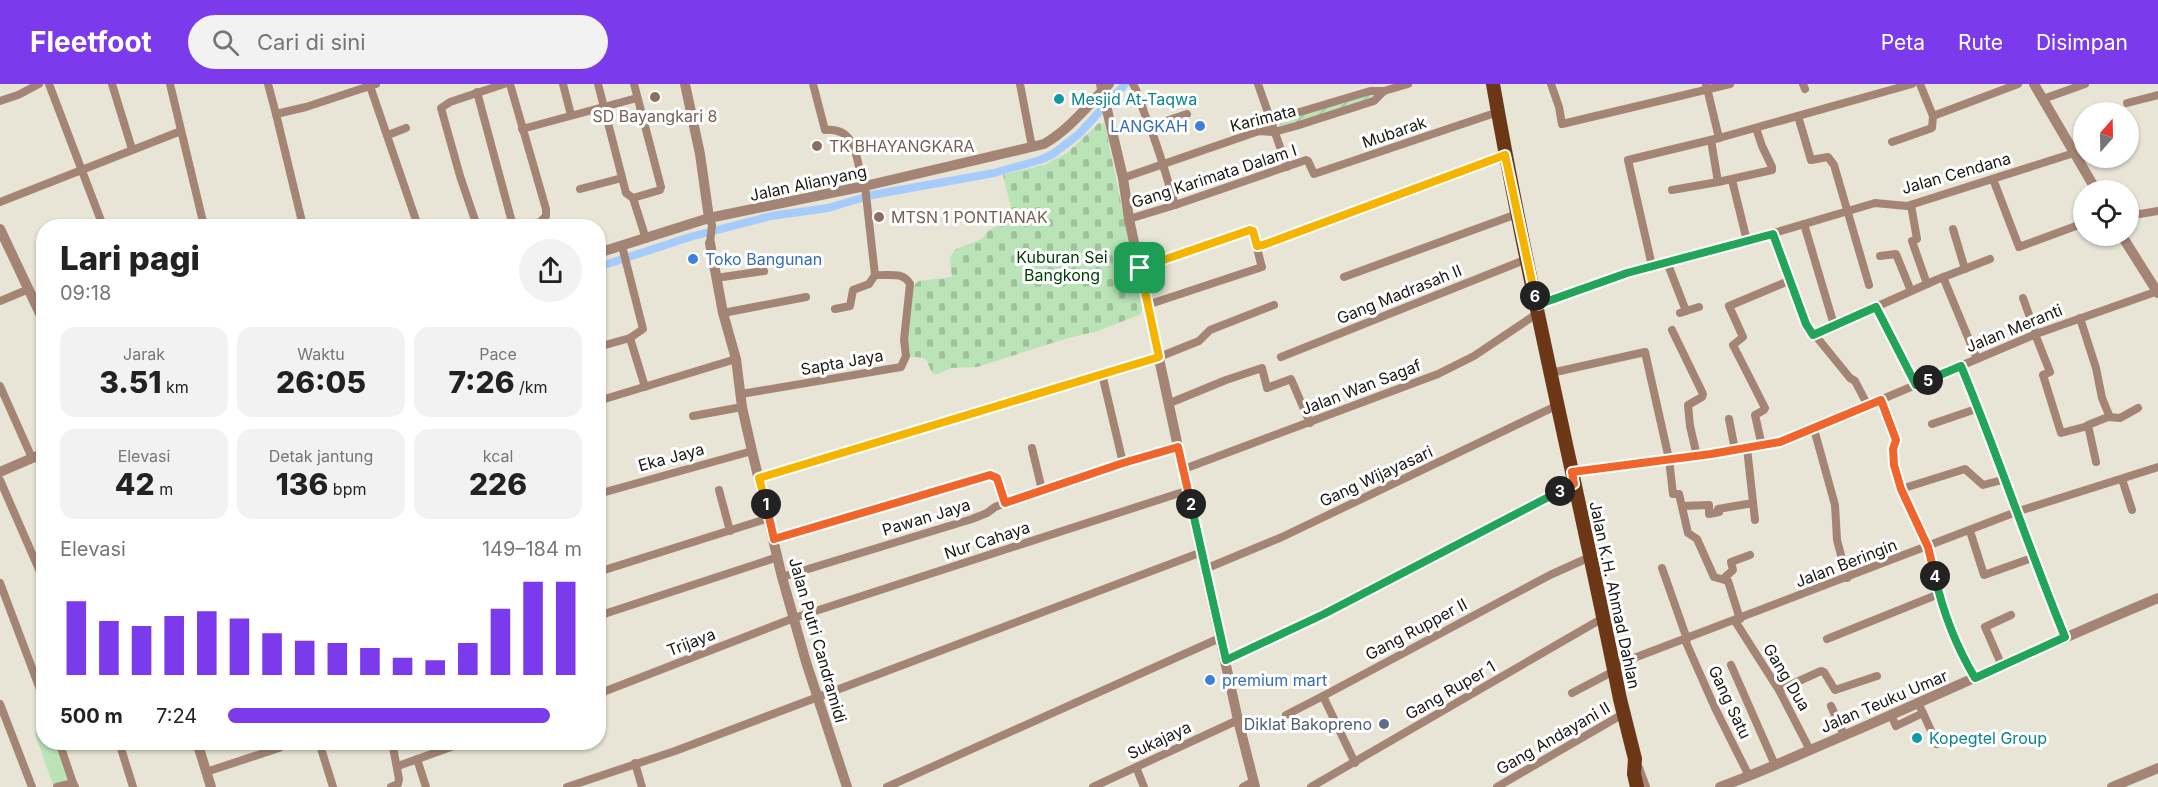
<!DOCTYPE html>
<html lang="id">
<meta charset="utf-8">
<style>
:root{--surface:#fff;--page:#f2f2f2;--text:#222;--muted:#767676;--accent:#7c3aed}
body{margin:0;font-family:Inter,sans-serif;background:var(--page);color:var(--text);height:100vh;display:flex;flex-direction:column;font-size:22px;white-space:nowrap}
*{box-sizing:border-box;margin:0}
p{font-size:20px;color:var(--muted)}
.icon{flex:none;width:33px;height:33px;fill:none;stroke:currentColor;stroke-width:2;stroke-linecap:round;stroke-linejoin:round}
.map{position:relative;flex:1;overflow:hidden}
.drawer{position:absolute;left:36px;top:135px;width:570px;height:531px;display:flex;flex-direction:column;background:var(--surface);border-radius:24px;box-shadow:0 2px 4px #0004}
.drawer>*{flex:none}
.needle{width:39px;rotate:20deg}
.fabs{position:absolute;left:2073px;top:18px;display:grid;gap:12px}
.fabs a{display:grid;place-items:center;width:66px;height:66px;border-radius:50%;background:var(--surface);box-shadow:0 2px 4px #0004;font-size:30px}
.pin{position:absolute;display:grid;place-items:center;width:51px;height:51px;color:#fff;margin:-26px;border-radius:12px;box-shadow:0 3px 9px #0006}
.km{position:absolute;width:30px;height:30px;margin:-15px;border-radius:50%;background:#222;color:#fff;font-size:16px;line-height:30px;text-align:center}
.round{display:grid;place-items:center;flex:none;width:63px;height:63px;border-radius:32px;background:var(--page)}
.summary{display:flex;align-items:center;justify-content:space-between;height:102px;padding:0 24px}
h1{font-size:33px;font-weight:800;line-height:45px}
.metrics{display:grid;grid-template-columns:repeat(3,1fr);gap:9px;height:102px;padding:6px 24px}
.metrics div{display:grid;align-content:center;border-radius:15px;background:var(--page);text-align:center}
.metrics b{font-size:30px;font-weight:800}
.metrics small{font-size:16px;font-weight:400}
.metrics p{font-size:16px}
.chart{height:168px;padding:12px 24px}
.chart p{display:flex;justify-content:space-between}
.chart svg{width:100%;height:108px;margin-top:6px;stroke:var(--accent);stroke-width:6}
ul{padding:0 24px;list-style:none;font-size:20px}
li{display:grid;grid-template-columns:96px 72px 1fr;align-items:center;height:45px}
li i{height:15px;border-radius:8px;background:var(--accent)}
header{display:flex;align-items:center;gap:36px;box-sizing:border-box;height:84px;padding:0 30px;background:var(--accent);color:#fff}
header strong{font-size:28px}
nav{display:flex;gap:33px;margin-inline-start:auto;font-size:21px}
.search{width:420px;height:54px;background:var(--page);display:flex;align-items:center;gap:15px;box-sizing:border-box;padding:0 21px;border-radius:33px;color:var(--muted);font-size:22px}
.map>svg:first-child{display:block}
.cemetery{fill:url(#cemetery-stones)}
.park{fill:#bae3b8}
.garden{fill:url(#garden-furrows)}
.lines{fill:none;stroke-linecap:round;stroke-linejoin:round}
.canal{stroke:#a5ccfd;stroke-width:8}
.minor{stroke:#a48575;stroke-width:8}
.tertiary{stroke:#a48575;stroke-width:10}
.primary{stroke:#6b3717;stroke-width:14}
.split-1-casing{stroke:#fff;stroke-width:12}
.split-2-casing{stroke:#fff;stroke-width:12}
.split-3-casing{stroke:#fff;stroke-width:12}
.split-4-casing{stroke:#fff;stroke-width:12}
.split-5-casing{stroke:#fff;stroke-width:12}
.split-6-casing{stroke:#fff;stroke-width:12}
.split-7-casing{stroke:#fff;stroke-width:12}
.split-1{stroke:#f5b400;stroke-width:8}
.split-2{stroke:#f0652b;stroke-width:8}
.split-3{stroke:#22a559;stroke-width:8}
.split-4{stroke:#f0652b;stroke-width:8}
.split-5{stroke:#22a559;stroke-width:8}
.split-6{stroke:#22a559;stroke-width:8}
.split-7{stroke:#f5b400;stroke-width:8}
.education-dot{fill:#8d6e63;stroke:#fff;stroke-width:2}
.culture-dot{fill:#0f9aa8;stroke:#fff;stroke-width:2}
.shop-dot{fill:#3f7fe0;stroke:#fff;stroke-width:2}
.service-dot{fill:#5c6f8a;stroke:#fff;stroke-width:2}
.labels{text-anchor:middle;stroke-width:6;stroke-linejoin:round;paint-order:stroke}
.culture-label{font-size:16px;fill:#0d838f;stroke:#fff;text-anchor:start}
.education-label{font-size:16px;fill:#785e54;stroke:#fff;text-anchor:start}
.street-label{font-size:16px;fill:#1a1813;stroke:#fff}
.shop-label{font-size:16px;fill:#366cbe;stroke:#fff;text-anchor:start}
.park-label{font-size:16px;fill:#003d04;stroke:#fff}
.service-label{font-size:16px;fill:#4e5e75;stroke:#fff;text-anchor:end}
</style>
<header>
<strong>Fleetfoot</strong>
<div class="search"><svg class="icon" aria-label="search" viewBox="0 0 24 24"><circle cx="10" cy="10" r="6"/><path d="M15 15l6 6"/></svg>Cari di sini</div>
<nav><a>Peta</a><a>Rute</a><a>Disimpan</a></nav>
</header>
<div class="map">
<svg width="2158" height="703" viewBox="0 0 2158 703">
<defs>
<pattern id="cemetery-stones" width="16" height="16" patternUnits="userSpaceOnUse" patternTransform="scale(1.5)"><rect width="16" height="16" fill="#bae3b8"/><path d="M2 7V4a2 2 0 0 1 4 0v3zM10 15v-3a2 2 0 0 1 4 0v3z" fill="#9fc29d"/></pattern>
<pattern id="garden-furrows" width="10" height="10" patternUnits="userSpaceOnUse" patternTransform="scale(1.5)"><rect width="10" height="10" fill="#bae3b8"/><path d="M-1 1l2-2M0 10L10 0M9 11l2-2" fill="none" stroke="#9fc29d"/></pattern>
</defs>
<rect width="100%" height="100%" fill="#e8e4d6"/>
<path class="cemetery" d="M1099,39l5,1 2,5 36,178 -1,7 -43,17 -30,7 -91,29 -26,1 -13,6h-5c-9,-16 -3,-17 -24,-17l-3,-20 6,-50 7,-6 33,-4 -2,-20 6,-8 26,-10 7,-9 19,-9 4,-9 -9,-37 41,-10 23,-12z"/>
<polygon class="park" points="43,647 44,658 55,659 68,696 53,701 35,650"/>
<polygon class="garden" points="1369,9 1376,10 1371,16 1285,44 1279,41 1283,37"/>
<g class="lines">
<polyline class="canal" points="598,183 690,153 771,132 828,124 872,111 994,89 1040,76 1053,70 1079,50 1125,0"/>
<g class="minor">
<polyline points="49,0 103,142"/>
<polyline points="112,0 132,65"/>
<polyline points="170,0 204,142"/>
<polyline points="268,0 276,30 306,23 376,0"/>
<polyline points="510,0 546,125 546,132 539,139 538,142"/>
<polyline points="563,0 571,31"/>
<polyline points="598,0 626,109 633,114 646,155"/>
<path d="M813,0l12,46c33,-4 32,33 38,57"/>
<polyline points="1020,0 1032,63"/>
<path d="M1133,0c6,10 8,20 12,31 13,29 21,60 30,90"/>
<polyline points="1258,0 1287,83"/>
<polyline points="1551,0 1559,23 1562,40 1730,0"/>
<polyline points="1706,0 1719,54 1912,0"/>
<polyline points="1803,0 1805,5"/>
<polyline points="1920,0 1933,32 2018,0"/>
<polyline points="370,2 418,142"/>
<polyline points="477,8 513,142"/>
<polyline points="2043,15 2085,0"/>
<polyline points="0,17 18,11 39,0"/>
<polyline points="2127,19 2158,11"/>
<polyline points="276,30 303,142"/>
<polyline points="1798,32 1811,76 1828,73 1834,81 1869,201"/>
<polyline points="1151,42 1187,30"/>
<polyline points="522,45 637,14"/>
<polyline points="1259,47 1270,37 1370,7 1384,7"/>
<polyline points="388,51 406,44"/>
<polyline points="1892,58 1932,44 1933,32"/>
<polyline points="1123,94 1259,47 1274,48 1296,42 1374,17 1384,7 1408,0"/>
<polyline points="1993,95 2019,163 2084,139"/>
<polyline points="1732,96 1747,157"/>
<polyline points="1718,98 1772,86 1772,83 1762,62 1756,44"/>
<polyline points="580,105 622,94"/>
<polyline points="1672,106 1718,98 1711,56"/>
<polyline points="633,114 660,106 661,103 634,0"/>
<polyline points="0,118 181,47"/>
<polyline points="1911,121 1917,155 1912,157 1927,200"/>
<polyline points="2128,132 2158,127"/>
<polyline points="709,134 712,141 710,159"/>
<polyline points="1129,135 1175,121 1306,76 1308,77 1314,90 1498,28"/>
<polyline points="1804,140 1834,241"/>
<polyline points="477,142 460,92 441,24 450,18 504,0"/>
<polyline points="1953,145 1965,185"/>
<polyline points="1773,150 1806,240 1850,294 1855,297 1868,322"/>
<polyline points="1257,162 1505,71"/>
<polyline points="1880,172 1896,170 1911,207"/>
<polyline points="1667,178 1686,227 1680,229"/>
<polyline points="1652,182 1628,76 1719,54"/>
<path d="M1140,184l110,-38 3,1c4,13 5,24 9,36l-115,38"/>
<polyline points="1344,193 1517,130"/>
<polyline points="1943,193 1977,275"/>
<polyline points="716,194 764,187"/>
<polyline points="2023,214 2036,250"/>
<polyline points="0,217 29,205"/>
<polyline points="1537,221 1627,189 1747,157 1875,119 1907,122 2074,69"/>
<polyline points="1877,223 1916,301"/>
<polyline points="835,225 850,222 853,206 869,200 875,191"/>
<polyline points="1686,227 1699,223"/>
<polyline points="723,229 806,213"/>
<polyline points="2080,234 2096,284 2102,314 2109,331 2108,333 2088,341 2096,378"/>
<polyline points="1672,246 1703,310 1702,313 1688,321 1690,342 1697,372"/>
<polyline points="2035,250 2050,288 2043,291 2061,349 2088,342"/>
<polyline points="1813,251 1936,196 1990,175"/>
<polyline points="630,254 645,303"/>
<polyline points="598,263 630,254 643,245 622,162"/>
<polyline points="1281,273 1527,175"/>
<path d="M1961,282c37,89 67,181 104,271"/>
<polyline points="1551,289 1645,268 1669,375 1673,410 1679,410 1688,449 1697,455 1714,493 1728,497 1740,535"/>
<polyline points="1102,290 1123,379"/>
<polyline points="0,302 32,374"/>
<path d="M741,310l160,-27 5,-11 -2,-16 6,-56c-7,-13 -22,-8 -35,-9l-10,-89"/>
<polyline points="1881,316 1896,356 1893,365 1894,381 1901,405 1928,463 1944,529 1961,571 1975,594"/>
<polyline points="598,317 736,275"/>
<polyline points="1170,319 1226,296 1262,284 1267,304 1291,295 1310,339"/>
<polyline points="693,332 742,323"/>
<polyline points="2108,333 2120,334 2138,324"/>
<polyline points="1729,335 1735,366"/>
<polyline points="1932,340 1979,324"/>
<polyline points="1814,345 1835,421 1837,456 1847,494"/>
<polyline points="1762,362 1755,331 1764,326 1765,324 1733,261 1743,253 1729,222 1791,196"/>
<polyline points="1032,364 1042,406"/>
<polyline points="1747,364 1755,436"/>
<polyline points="1184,385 1438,290 1474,272 1538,229"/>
<polyline points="1572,388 1711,370 1781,358 2036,250 2158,207"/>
<polyline points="759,394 1159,273 1199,257 1210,246 1274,221"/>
<polyline points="2122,395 2132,426"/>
<polyline points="0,396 44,497"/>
<polyline points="1901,405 1965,385 1983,401 2006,395"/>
<polyline points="719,406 730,447"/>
<polyline points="598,410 752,367"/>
<polyline points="1682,422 1709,421 1709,430 1719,428 1718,425 1753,419"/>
<polyline points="1970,447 1984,491 2032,474"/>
<polyline points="774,455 990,391 997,394 1005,419"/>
<polyline points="1662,484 1687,555"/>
<polyline points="1205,485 1282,453 1558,321"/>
<polyline points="598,488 769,434"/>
<polyline points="782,493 972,435 987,429 995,423 1005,419 1123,379 1178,363"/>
<polyline points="1723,495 1733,486 1731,478 1750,471"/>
<polyline points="0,499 44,616"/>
<polyline points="598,532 778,473"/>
<polyline points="1735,537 1779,606 1810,666"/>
<polyline points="1827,555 1939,510"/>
<polyline points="1685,556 1715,624 1749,692"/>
<polyline points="1226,576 1324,530 1574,400"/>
<polyline points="1731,581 1775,681"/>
<polyline points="1613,582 2016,428 2158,383"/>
<polyline points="2002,582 1985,543 2011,531"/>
<polyline points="1779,606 1821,587 1824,588 1835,606 1877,592"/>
<polyline points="1572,609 1614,587"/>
<polyline points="598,610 794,534 1189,406"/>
<polyline points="0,620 32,703"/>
<polyline points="1831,622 1844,651"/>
<polyline points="1923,629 1937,660"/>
<polyline points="1286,631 1323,612"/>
<polyline points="1891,631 1896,642 1923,629 1918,619"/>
<polyline points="59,658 73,699"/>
<polyline points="119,658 133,703"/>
<polyline points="319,658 333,703"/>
<polyline points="417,675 426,703"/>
<polyline points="635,679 642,703"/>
<polyline points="1355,679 1323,612 1550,491 1590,473"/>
<polyline points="398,682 465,658"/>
<polyline points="1136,683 1144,703"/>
<polyline points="206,688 279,664"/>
<polyline points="57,703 73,699 75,703"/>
<polyline points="391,703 398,700 399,695 392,658"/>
<polyline points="567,703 675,667 1202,468"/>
<polyline points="887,703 1220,554"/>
<polyline points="1093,703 1238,636"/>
<polyline points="1243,703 1254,697"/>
<polyline points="1311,703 1603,534"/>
<polyline points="1497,703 1623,630"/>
</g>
<g class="tertiary">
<polyline points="685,0 700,70 709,134"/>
<polyline points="1101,0 1123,94 1129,135 1178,363 1238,636 1255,703"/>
<polyline points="2034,0 2096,106"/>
<polyline points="0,145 44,238"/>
<polyline points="2122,152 2158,209"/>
<polyline points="710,159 723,229 736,275 742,323 752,367 782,493 806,578 847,703"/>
<path d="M598,169l111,-35 156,-32 179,-42c26,-15 44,-39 65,-60"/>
<polyline points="0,388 44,369"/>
<polyline points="197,658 211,703"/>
<polyline points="1638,684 1645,703"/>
<path d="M1720,703c44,-16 87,-36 130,-54 103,-45 204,-92 308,-135"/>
<polyline points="2112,703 2158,684"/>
</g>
<path class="primary" d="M1493,0c36,206 86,410 127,615l15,60 -1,15 3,13"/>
</g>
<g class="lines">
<defs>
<polyline id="split-1" points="766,420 759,394 1159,273 1140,184"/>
<polyline id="split-2" points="766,420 774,455 990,391 997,394 1005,419 1123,379 1178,363 1191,420"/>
<polyline id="split-3" points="1191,420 1226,576 1324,530 1560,407"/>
<polyline id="split-4" points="1560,407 1574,400 1572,388 1711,370 1780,358 1881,316 1896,356 1893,365 1894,381 1901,405 1928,463 1935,492"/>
<path id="split-5" d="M1928,296l33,-14c37,89 67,181 104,271l-90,41c-19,-32 -32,-65 -40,-102"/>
<polyline id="split-6" points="1535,212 1537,221 1627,189 1773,150 1806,240 1813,251 1876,223 1916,301 1928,296"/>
<polyline id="split-7" points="1140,184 1250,146 1253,147 1257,162 1263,161 1505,71 1535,212"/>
</defs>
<use href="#split-1" class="split-1-casing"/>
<use href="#split-2" class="split-2-casing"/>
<use href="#split-3" class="split-3-casing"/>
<use href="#split-4" class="split-4-casing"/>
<use href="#split-5" class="split-5-casing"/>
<use href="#split-6" class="split-6-casing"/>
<use href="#split-7" class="split-7-casing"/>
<use href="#split-1" class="split-1"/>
<use href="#split-2" class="split-2"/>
<use href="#split-3" class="split-3"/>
<use href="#split-4" class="split-4"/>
<use href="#split-5" class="split-5"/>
<use href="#split-6" class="split-6"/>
<use href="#split-7" class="split-7"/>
</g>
<g class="education-dot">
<circle cx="655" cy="13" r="6"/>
<circle cx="817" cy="62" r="6"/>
<circle cx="879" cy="133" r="6"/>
</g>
<g class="culture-dot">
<circle cx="1059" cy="15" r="6"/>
<circle cx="1917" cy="654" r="6"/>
</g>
<g class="shop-dot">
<circle cx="1200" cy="42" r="6"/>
<circle cx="693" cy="175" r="6"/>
<circle cx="1210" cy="596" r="6"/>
</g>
<circle class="service-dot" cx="1384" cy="640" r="6"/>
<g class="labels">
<g class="culture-label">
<text x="1071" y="21">Mesjid At-Taqwa</text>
<text x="1929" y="660">Kopegtel Group</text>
</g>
<g class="education-label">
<text x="655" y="38" text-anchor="middle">SD Bayangkari 8</text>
<text x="829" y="68">TK BHAYANGKARA</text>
<text x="891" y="139">MTSN 1 PONTIANAK</text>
</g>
<g class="street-label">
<text transform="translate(1263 34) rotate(-14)" y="6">Karimata</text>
<text transform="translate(1394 48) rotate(-19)" y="6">Mubarak</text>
<text transform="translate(1956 89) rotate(-16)" y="6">Jalan Cendana</text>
<text transform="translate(1214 92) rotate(-18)" y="6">Gang Karimata Dalam I</text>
<text transform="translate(808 99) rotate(-12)" y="6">Jalan Alianyang</text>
<text transform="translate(1399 210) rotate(-22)" y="6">Gang Madrasah II</text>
<text transform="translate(2014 244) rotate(-22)" y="6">Jalan Meranti</text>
<text transform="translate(842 278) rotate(-10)" y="6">Sapta Jaya</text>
<text transform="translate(1361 303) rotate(-21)" y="6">Jalan Wan Sagaf</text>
<text transform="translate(671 373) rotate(-15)" y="6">Eka Jaya</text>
<text transform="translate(1376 392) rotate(-25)" y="6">Gang Wijayasari</text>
<text transform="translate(926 433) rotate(-17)" y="6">Pawan Jaya</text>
<text transform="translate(987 456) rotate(-18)" y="6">Nur Cahaya</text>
<text transform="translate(1846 479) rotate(-21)" y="6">Jalan Beringin</text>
<text transform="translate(1615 511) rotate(78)" y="6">Jalan K.H. Ahmad Dahlan</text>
<text transform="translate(1416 545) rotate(-28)" y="6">Gang Rupper II</text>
<text transform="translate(818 556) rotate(74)" y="6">Jalan Putri Candramidi</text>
<text transform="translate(691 558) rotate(-21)" y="6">Trijaya</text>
<text transform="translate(1787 593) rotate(59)" y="6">Gang Dua</text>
<text transform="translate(1450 606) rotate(-30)" y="6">Gang Ruper 1</text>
<text transform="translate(1884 617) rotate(-23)" y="6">Jalan Teuku Umar</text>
<text transform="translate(1730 618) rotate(65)" y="6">Gang Satu</text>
<text transform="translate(1553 654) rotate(-30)" y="6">Gang Andayani II</text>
<text transform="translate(1159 656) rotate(-25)" y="6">Sukajaya</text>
</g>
<g class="shop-label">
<text x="1188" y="48" text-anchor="end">LANGKAH</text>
<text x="705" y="181">Toko Bangunan</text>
<text x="1222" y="602">premium mart</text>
</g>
<g class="park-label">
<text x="1062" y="179">Kuburan Sei<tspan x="1062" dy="18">Bangkong</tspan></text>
</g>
<g class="service-label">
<text x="1372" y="646">Diklat Bakopreno</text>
</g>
</g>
</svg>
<div class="fabs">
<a><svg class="needle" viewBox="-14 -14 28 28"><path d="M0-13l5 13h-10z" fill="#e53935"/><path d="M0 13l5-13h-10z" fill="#767676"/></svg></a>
<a><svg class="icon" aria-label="locate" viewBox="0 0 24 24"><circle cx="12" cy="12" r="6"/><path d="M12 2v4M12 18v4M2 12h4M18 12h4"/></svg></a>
</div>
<div class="pin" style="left:1140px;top:184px;background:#1e9e55"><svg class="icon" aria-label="arrive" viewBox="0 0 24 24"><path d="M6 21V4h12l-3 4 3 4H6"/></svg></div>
<b class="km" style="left:766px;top:420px">1</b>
<b class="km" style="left:1191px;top:420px">2</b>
<b class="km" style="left:1560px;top:407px">3</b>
<b class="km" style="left:1935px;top:492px">4</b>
<b class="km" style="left:1928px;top:296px">5</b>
<b class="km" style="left:1535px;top:212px">6</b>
<section class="drawer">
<div class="summary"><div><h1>Lari pagi</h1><p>09:18</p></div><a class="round"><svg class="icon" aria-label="share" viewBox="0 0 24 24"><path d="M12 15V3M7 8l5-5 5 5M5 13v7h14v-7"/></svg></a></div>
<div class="metrics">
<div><p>Jarak</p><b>3.51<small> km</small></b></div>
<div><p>Waktu</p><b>26:05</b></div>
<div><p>Pace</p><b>7:26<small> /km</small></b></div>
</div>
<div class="metrics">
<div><p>Elevasi</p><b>42<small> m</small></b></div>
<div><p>Detak jantung</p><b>136<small> bpm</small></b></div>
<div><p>kcal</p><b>226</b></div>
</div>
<div class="chart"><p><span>Elevasi</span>149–184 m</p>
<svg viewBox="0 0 160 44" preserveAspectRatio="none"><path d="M5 44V14M15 44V22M25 44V24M35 44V20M45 44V18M55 44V21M65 44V27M75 44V30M85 44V31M95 44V33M105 44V37M115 44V38M125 44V31M135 44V17M145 44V6M155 44V6"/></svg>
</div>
<ul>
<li><b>500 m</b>7:24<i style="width:91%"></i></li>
</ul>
</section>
</div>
